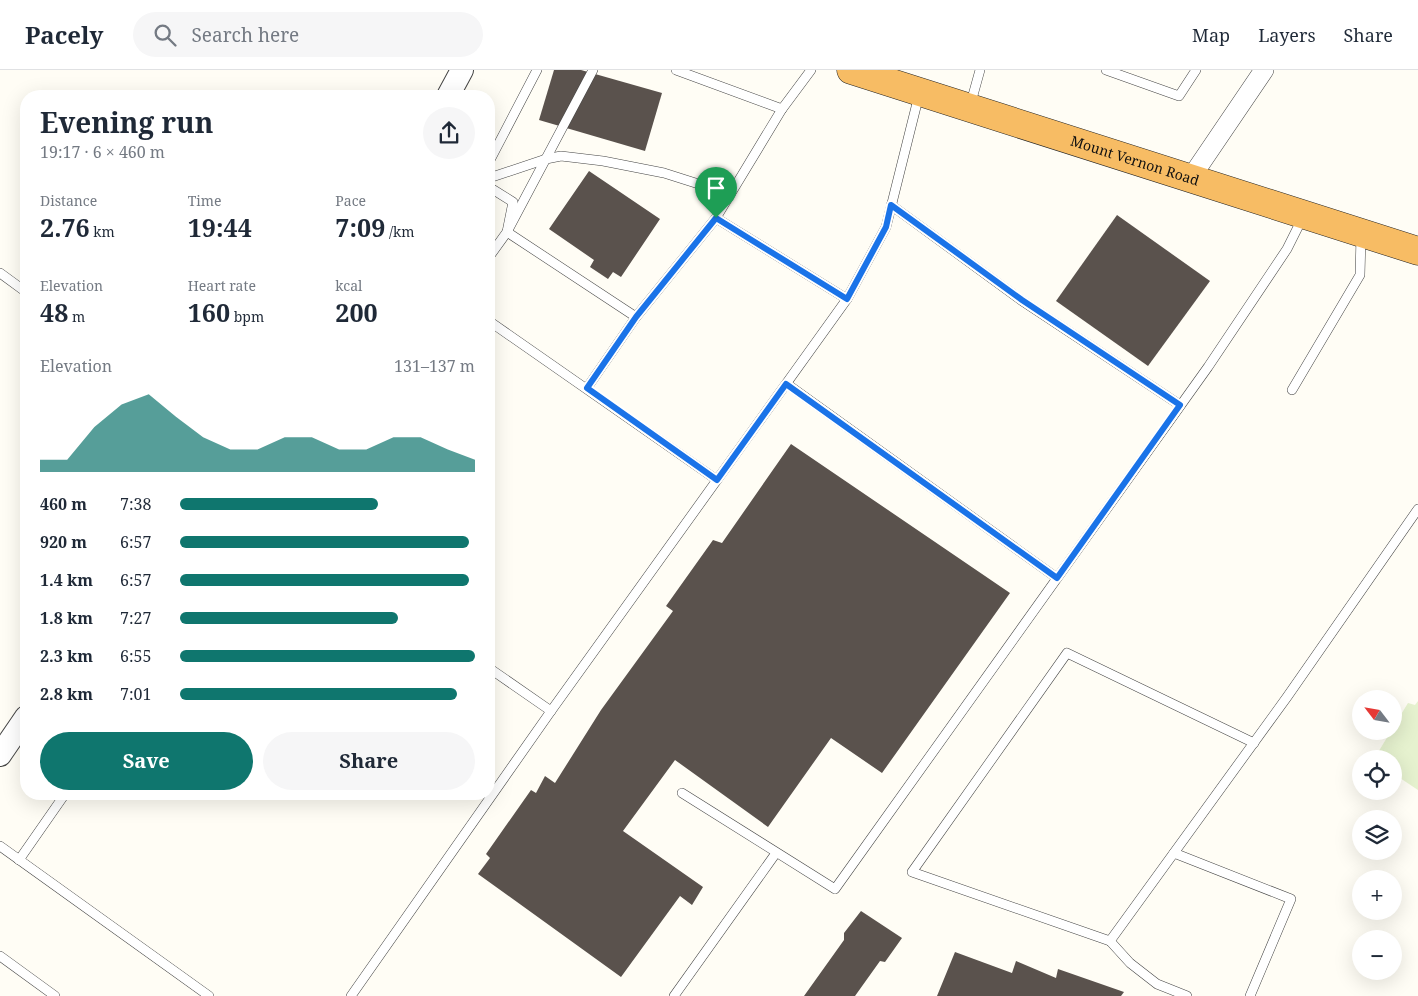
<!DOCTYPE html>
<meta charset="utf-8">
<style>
:root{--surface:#fff;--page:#f6f6f7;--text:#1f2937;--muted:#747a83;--line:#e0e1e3;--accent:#0f766e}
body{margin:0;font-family:"Noto Serif",serif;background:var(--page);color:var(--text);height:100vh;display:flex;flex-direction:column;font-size:19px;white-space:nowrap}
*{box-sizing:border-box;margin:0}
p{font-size:16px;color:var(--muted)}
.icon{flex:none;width:28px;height:28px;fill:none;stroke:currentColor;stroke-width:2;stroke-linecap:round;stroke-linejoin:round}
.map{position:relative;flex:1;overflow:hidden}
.sheet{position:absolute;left:20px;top:20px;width:475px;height:710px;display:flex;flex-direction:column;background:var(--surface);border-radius:20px;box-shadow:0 5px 20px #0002}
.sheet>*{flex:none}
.needle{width:32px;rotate:301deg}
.buttons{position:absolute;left:1352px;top:620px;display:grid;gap:10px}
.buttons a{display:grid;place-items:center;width:50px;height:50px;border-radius:50%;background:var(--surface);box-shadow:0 5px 20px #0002;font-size:25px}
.pin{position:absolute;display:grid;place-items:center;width:42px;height:42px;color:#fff;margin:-51px -21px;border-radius:50% 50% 50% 0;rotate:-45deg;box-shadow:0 0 5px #0007}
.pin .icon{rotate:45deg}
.round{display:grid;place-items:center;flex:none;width:52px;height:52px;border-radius:26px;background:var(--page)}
.head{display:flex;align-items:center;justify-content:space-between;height:85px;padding:0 20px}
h1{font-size:28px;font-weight:700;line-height:38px}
.metrics{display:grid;grid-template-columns:repeat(3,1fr);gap:8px;height:85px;padding:5px 20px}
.metrics div{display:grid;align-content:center}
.metrics b{font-size:25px;font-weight:700}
.metrics small{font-size:14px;font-weight:400}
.metrics p{font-size:14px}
.chart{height:140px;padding:10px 20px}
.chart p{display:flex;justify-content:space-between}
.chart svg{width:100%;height:90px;margin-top:5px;fill:var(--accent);opacity:.7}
.primary-button{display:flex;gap:10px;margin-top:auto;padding:10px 20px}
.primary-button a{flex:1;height:58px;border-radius:30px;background:var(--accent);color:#fff;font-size:20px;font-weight:700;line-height:58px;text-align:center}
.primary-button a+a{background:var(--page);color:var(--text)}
ul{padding:0 20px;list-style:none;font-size:16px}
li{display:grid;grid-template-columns:80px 60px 1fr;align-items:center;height:38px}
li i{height:12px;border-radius:6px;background:var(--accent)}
header{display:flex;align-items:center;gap:30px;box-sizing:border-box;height:70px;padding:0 25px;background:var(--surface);border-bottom:1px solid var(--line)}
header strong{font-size:24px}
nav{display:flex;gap:28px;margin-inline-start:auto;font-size:18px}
.search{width:350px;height:45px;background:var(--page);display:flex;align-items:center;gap:12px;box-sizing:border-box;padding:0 18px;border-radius:28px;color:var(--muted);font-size:19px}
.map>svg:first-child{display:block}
.pitch{fill:#e6f2cf}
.building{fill:#5a524d}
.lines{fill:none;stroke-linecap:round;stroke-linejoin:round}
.service-casing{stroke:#444;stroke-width:10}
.minor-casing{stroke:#444;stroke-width:20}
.tertiary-casing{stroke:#444;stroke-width:24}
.trunk-casing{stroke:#222;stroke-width:29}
.service{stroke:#fff;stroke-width:9}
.minor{stroke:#fff;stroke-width:19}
.tertiary{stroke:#fff;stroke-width:22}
.trunk{stroke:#f7bc64;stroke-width:28}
.route-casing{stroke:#fff;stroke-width:10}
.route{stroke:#1a73e8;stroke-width:6}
.labels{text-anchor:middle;stroke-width:5;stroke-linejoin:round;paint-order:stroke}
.street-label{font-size:14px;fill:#111;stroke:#fff}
</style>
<header>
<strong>Pacely</strong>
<div class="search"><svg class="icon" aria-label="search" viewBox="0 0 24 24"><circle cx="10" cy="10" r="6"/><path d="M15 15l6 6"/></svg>Search here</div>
<nav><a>Map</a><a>Layers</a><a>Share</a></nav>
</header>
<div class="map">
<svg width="1418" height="926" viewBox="0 0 1418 926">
<rect width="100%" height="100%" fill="#fffdf5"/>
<polygon class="pitch" points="1418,631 1418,720 1394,704 1394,689 1374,689 1391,661 1394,661 1394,656 1408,633 1415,635"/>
<g class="building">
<polygon points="554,0 581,0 662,23 645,81 539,50"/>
<polygon points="589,101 660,149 621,207 613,202 608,209 590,197 594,190 549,159"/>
<polygon points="1117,145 1210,211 1148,296 1056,231"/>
<polygon points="791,374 1010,523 882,703 831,668 768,757 675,690 623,761 703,817 692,835 680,826 621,907 478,804 490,788 486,784 531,720 536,723 545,706 555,713 601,640 673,541 666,536 713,470 722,473"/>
<polygon points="861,841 902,868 885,892 880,891 855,926 804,926 844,870 844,863"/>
<polygon points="955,882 1012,903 1016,891 1056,908 1058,899 1124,922 1121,926 937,926"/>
</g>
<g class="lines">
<defs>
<g id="service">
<polyline points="676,0 782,39"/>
<polyline points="1106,0 1179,26 1196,0"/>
<polyline points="970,36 980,0"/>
<polyline points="489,92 537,0"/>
<polyline points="489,108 546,89 561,86 603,91 664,103 730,124"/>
<polyline points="489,117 513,132 507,162 489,187"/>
<polyline points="891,135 1021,230 1180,335"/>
<polyline points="716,148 847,229"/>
<polyline points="0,203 26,222"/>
<polyline points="636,247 716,148 782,39 811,0"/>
<polyline points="489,251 717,410"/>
<polyline points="787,314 1057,508"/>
<polyline points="587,318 636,247 507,162 593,0"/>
<polyline points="1292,320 1360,205 1361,166"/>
<polyline points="489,598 551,641"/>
<polyline points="682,723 835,819 1208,297 1287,179 1303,147"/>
<polyline points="0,776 209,926"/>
<polyline points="1174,783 1291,829 1250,926"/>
<polyline points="19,790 65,724"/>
<polyline points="1110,871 912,802 1067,583 1254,673"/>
<polyline points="0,886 55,926"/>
<polyline points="351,926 551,641 847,229 886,157 919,25"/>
<polyline points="674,926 776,783"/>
<polyline points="1187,926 1157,914 1130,893 1110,871 1287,627 1418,439"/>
</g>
<polyline id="minor" points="1190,109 1264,0"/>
<g id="tertiary">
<polyline points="448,26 462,0"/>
<polyline points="0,685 26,647"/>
</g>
<g id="trunk">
<path id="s1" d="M851,0l567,181"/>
</g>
</defs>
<use href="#service" class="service-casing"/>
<use href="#minor" class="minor-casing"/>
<use href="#tertiary" class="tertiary-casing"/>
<use href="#trunk" class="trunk-casing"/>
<use href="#service" class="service"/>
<use href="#minor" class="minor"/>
<use href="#tertiary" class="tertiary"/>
<use href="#trunk" class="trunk"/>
</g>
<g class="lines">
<defs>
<polygon id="route" points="891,135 1022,230 1180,335 1057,508 786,314 717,410 587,318 636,247 716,148 847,229 886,157"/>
</defs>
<use href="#route" class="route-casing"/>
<use href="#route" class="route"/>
</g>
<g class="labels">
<g class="street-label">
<text dy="5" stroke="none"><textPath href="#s1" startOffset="298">Mount Vernon Road</textPath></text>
</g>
</g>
</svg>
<div class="buttons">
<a><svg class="needle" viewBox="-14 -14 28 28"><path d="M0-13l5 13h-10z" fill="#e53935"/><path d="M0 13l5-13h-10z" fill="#747a83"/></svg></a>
<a><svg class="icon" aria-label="locate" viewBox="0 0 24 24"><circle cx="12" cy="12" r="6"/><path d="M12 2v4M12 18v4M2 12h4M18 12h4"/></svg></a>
<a><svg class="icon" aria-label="layers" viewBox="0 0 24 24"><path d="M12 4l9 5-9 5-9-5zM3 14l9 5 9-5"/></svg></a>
<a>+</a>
<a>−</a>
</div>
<div class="pin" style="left:716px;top:148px;background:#1e9e55"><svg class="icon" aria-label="arrive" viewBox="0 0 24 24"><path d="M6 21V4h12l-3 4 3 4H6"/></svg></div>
<section class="sheet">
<div class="head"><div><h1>Evening run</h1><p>19:17 · 6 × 460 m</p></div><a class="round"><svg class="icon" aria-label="share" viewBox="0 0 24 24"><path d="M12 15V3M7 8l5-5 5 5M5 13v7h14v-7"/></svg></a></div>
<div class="metrics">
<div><p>Distance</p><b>2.76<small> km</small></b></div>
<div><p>Time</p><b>19:44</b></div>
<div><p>Pace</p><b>7:09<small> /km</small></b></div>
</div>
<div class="metrics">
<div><p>Elevation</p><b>48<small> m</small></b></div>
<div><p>Heart rate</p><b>160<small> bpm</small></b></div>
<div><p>kcal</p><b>200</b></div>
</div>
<div class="chart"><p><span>Elevation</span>131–137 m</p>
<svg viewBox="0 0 160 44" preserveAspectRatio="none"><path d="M0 44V38L10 38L20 22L30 11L40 6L50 17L60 27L70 33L80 33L90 27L100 27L110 33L120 33L130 27L140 27L150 33L160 38V44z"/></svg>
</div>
<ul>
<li><b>460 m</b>7:38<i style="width:67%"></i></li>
<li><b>920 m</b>6:57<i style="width:98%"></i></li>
<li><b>1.4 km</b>6:57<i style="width:98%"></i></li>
<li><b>1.8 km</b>7:27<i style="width:74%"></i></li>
<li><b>2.3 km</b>6:55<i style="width:100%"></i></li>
<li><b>2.8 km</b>7:01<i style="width:94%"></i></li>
</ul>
<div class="primary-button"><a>Save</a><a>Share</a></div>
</section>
</div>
